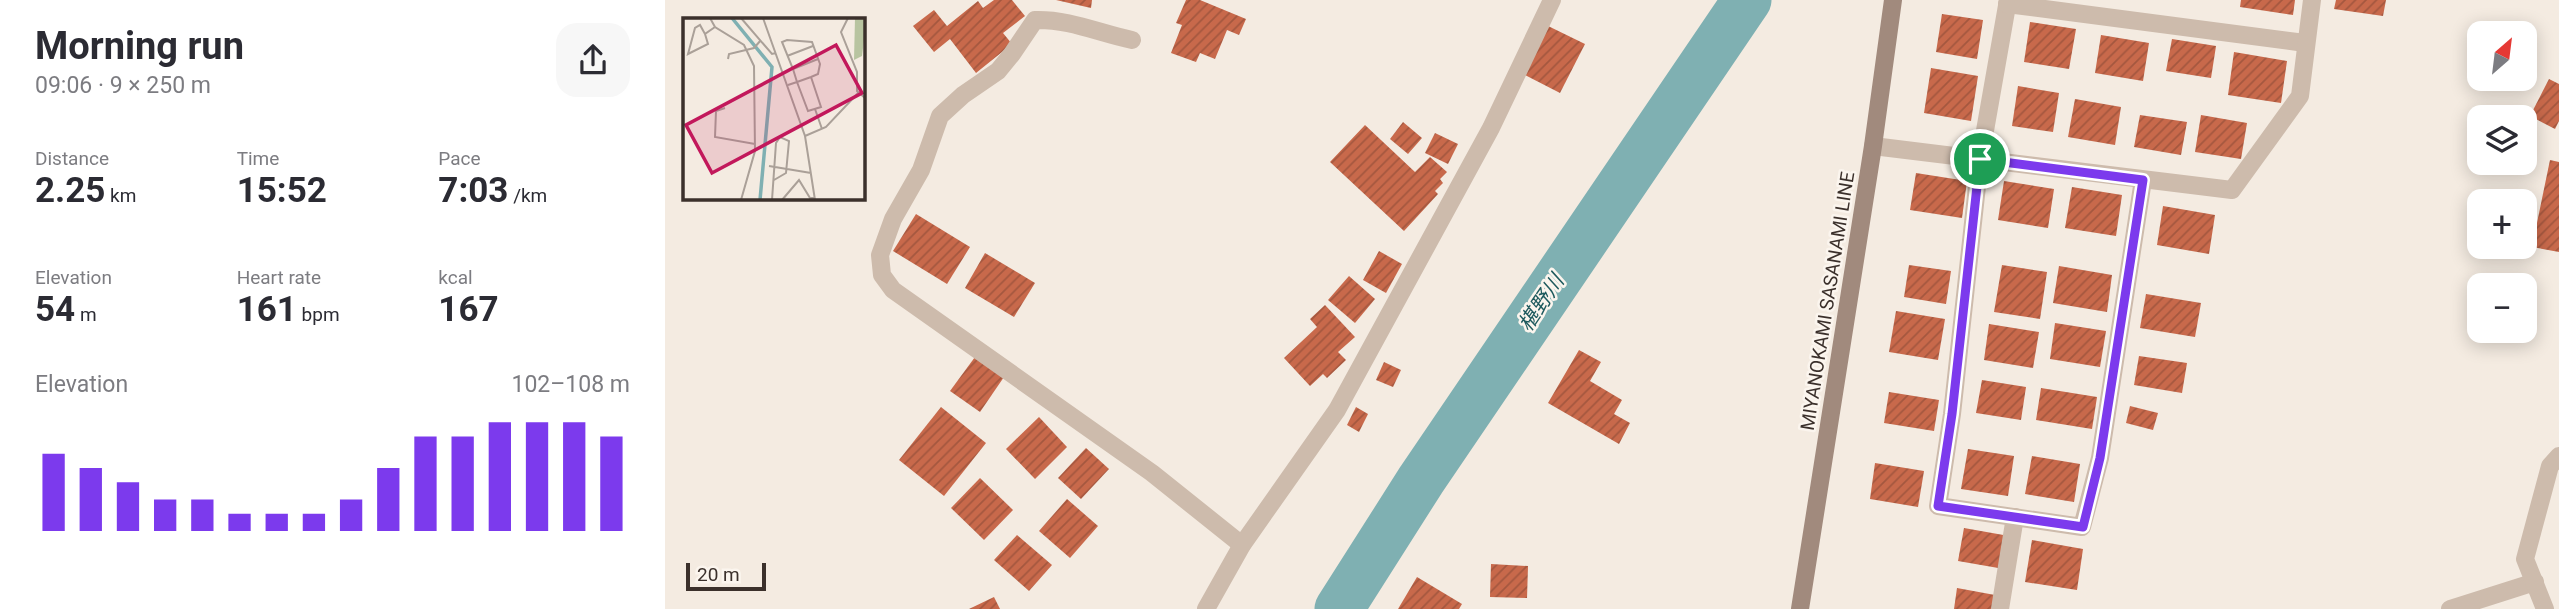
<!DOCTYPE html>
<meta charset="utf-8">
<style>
:root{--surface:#fff;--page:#f7f7f7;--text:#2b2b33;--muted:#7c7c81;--accent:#7c3aed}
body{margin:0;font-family:Roboto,"Noto Sans JP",sans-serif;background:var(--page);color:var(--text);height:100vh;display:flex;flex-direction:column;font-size:26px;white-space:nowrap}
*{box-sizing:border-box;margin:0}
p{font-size:23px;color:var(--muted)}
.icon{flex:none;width:38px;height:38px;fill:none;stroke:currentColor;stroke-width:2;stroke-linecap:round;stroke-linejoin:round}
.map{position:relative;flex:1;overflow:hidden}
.panel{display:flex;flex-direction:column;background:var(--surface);width:665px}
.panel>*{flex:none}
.needle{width:46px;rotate:28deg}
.fabs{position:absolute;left:1802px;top:21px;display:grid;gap:14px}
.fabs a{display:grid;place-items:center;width:70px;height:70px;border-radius:14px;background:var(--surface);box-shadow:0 4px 18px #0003;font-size:35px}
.scale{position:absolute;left:21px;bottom:18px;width:80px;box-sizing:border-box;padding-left:7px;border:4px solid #3b302b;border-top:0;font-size:19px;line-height:24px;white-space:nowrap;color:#3b302b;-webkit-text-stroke:5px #fbf5ee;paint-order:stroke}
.pin{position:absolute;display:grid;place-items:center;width:60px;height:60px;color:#fff;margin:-30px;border:4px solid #fff;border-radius:50%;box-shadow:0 2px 7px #0007}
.round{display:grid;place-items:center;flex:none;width:74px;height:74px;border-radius:21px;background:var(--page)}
.head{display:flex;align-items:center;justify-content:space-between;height:119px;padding:0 35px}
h1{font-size:38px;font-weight:700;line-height:52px}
.stats{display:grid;grid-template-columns:repeat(3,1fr);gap:10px;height:119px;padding:7px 35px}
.stats div{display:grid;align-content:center}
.stats b{font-size:35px;font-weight:700}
.stats small{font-size:19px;font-weight:400}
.stats p{font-size:19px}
.chart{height:196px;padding:14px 35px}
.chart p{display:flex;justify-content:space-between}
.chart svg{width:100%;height:126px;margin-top:7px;stroke:var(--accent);stroke-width:6}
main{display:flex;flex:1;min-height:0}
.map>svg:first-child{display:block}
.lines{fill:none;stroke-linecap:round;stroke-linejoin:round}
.river{stroke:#7fb0b2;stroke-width:49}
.building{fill:url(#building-hatch)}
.minor{stroke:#cdbbac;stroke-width:18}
.secondary{stroke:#a18a7d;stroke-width:18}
.route-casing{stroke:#fff;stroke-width:14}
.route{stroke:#7c3aed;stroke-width:9}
.labels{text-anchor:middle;stroke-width:5;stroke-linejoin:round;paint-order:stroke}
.street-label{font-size:19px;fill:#3b302b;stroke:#fbf5ee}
.water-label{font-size:21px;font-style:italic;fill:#1f5a5e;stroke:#fbf5ee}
.inset-river{fill:none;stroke:#7fb0b2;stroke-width:3.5}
.inset-road{fill:none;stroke:#aaa098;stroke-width:2}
.view{fill:#c2185b;fill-opacity:0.15;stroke:#c2185b;stroke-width:3.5}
.inset-edge{fill:none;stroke:#3b302b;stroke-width:3.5}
</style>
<main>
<section class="panel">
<div class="head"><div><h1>Morning run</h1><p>09:06 · 9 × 250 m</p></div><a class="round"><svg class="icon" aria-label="share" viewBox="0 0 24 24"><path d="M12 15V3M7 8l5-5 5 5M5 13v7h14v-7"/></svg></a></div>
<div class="stats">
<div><p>Distance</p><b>2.25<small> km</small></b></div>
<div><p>Time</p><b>15:52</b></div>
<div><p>Pace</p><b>7:03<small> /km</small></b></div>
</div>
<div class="stats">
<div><p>Elevation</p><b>54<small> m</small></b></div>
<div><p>Heart rate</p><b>161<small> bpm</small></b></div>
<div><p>kcal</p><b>167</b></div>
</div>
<div class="chart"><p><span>Elevation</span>102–108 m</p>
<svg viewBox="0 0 160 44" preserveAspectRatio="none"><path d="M5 44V17M15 44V22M25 44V27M35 44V33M45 44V33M55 44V38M65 44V38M75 44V38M85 44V33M95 44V22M105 44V11M115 44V11M125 44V6M135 44V6M145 44V6M155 44V11"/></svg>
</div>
</section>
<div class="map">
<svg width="1894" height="609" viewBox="0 0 1894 609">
<defs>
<pattern id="building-hatch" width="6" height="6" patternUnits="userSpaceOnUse" patternTransform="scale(1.75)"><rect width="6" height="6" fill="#c8694b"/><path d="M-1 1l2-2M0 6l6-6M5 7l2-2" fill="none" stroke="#a4573f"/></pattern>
</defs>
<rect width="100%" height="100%" fill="#f4ebe1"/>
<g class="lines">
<polyline class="river" points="674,609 756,480 1082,0"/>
</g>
<g class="building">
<polygon points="329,0 347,0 360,16 338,33 347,44 311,73 285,39 269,52 248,26 269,10 282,26 313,1 318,8"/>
<polygon points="391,0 427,0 426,8"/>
<polygon points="521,0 535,0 581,19 574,35 562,30 550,59 535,53 531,62 506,53 517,25 511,23"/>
<polygon points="1576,0 1630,0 1628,15 1575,7"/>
<polygon points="1671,0 1721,0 1718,16 1669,9"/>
<polygon points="1277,14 1318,20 1312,59 1271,52"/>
<polygon points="1365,22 1411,29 1404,69 1359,62"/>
<polygon points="879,24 920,44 895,93 854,72"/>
<polygon points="1436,35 1484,43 1478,81 1430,73"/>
<polygon points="1507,39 1551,46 1546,78 1501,71"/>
<polygon points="1569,52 1622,61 1616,103 1563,95"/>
<polygon points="1266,68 1313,76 1306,121 1259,113"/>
<polygon points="1884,79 1894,84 1894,121 1890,129 1865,116"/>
<polygon points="1353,86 1394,93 1388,132 1347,126"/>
<polygon points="1410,99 1456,107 1450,145 1403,137"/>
<polygon points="1475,115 1522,122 1516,155 1469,147"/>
<polygon points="1536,115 1582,123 1576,159 1530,152"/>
<polygon points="738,122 757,138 743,154 725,139"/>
<polygon points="700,125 750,172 765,157 782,172 775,179 778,183 770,191 773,194 739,231 665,162"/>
<polygon points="770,133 793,144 783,164 760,153"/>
<polygon points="1885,160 1894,162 1894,252 1867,247"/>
<polygon points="1251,173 1302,181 1297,218 1245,210"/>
<polygon points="1339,181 1389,189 1383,228 1333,220"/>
<polygon points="1407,187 1457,195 1451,236 1400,228"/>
<polygon points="1498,206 1550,215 1544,254 1492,245"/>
<polygon points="251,214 305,247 282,284 228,251"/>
<polygon points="714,251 737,264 721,293 698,280"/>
<polygon points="320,253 370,283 349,317 300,288"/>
<polygon points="1244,265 1286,271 1281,304 1239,297"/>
<polygon points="1337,265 1382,272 1375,319 1329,312"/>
<polygon points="1394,266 1447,275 1442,312 1388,303"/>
<polygon points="684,276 710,299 690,323 663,300"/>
<polygon points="1481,294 1536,303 1530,337 1475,328"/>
<polygon points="660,305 690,337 673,352 681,360 662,378 658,374 645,386 619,358 652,327 645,319"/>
<polygon points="1231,311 1280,319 1273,360 1224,352"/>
<polygon points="1390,323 1441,331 1435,367 1385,359"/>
<polygon points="1324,324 1374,332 1368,368 1319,360"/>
<polygon points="914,350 936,362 925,381 957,400 949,414 965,423 954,444 883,403"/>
<polygon points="1474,356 1522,363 1517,393 1469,385"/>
<polygon points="310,357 339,377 315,412 285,391"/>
<polygon points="719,362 736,370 728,387 711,380"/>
<polygon points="1317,380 1361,387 1356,420 1311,413"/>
<polygon points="1376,388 1432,397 1427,429 1371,420"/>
<polygon points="1224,392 1274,400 1269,431 1219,423"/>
<polygon points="1465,406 1493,413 1488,430 1461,423"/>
<polygon points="276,407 321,443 279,496 234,460"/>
<polygon points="691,407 703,414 694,432 682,425"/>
<polygon points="374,417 402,447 370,479 341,449"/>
<polygon points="421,448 444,469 416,499 393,478"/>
<polygon points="1303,449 1349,456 1343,496 1296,489"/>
<polygon points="1367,456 1415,464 1409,502 1360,494"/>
<polygon points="1210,463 1259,471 1253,507 1205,499"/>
<polygon points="315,478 348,510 319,540 286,508"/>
<polygon points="402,499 433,526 405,558 374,531"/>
<polygon points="1299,528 1344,536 1339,569 1293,561"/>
<polygon points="352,535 387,565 364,591 329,560"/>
<polygon points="1367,540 1418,549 1412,590 1360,582"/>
<polygon points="826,564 863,566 862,598 825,597"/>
<polygon points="752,577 797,604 794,609 733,609"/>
<polygon points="1292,588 1330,595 1328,609 1289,609"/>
<polygon points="329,597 335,609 304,609"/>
</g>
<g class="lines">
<g class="minor">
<polyline points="1343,0 1315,159 1287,414 1273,506 1417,527 1435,458 1478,180"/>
<polyline points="1342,4 1640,43"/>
<path d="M467,40c-33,-7 -63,-21 -97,-20l-23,34 -14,17 -35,24 -23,21 -19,54 -28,49 -13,36 2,20 11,15 259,183 90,72"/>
<polyline points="1208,146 1567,190 1635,96 1647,0"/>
<polyline points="541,609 577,545 672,410 826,128 887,0"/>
<polyline points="1335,609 1350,517"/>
<polyline points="1785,609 1870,582"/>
<polyline points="1880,609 1860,559 1885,466 1894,456"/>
</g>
<polyline class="secondary" points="1135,609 1208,146 1228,0"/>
</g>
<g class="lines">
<defs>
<polygon id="route" points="1315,159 1478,180 1435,458 1418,527 1273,506 1287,414"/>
</defs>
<use href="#route" class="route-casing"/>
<use href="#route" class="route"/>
</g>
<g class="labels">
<g class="street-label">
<text transform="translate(1162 301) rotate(-81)" y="7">MIYANOKAMI SASANAMI LINE</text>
</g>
<g class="water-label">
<text transform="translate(876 303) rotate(-56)" y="7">椹野川</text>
</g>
</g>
<g transform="translate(18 18)">
<rect width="182" height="182" fill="#f4ebe1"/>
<path d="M172,0h10v14l-3,24 -8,4z" fill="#b8c4a0"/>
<path class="inset-river" d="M49,0l40,49 -12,133"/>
<path class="inset-road" d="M27,0l5,9 29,18 10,21 1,85 -14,49M58,0l31,36 4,-1M80,0l42,118 10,64M165,0l-7,14 16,40v19l8,7M22,16l-5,-9 -5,3 -7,26 20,-10 -3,-10 10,-7M104,38l26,-10M45,41l1,-5 25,-6 7,-8M110,51l25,-10M105,67l9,-3 14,-5 7,-3 2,-10 -8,-22 -25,-2 -5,2 11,27 4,13 11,29 13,-4 -10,-30M42,90l-9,3 -1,26 40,7M132,91l7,20M122,118l21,-9 33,-35M86,148l42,7M89,182l4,-57 4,-6 9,4 -3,32 -12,7M99,182l17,-20 11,18h5"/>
<path class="view" d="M153,27l26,48 -150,80 -26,-48z"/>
<rect width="182" height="182" class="inset-edge"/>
</g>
</svg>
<div class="fabs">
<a><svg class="needle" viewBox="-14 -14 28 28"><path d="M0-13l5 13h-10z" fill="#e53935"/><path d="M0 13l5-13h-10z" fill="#7c7c81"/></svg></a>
<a><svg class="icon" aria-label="layers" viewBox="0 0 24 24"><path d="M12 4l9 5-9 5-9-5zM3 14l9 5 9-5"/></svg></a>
<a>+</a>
<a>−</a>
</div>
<div class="scale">20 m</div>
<div class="pin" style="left:1315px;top:159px;background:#1e9e55"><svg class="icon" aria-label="arrive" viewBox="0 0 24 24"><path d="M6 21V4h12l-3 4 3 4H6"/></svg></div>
</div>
</main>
